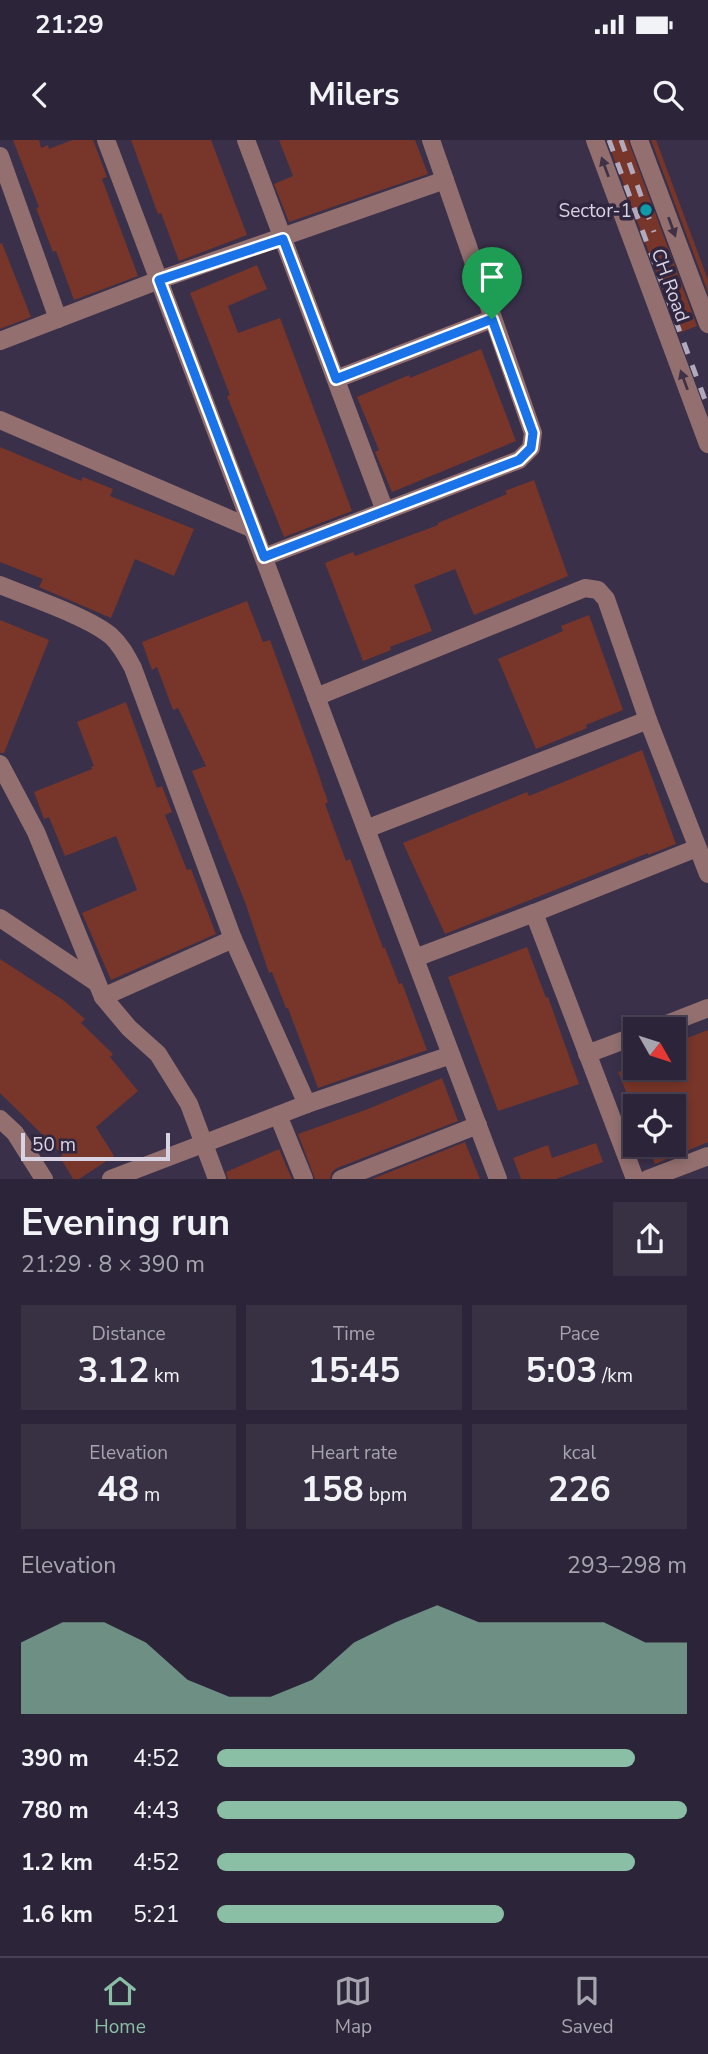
<!DOCTYPE html>
<meta charset="utf-8">
<style>
:root{--surface:#2c2438;--page:#383043;--text:#f1f3f6;--muted:#a6a4ae;--line:#484153;--accent:#8abfa5}
body{margin:0;font-family:"Nunito Sans",sans-serif;background:var(--page);color:var(--text);height:100vh;display:flex;flex-direction:column;font-size:26px;white-space:nowrap}
*{box-sizing:border-box;margin:0}
p{font-size:23px;color:var(--muted)}
.icon{flex:none;width:38px;height:38px;fill:none;stroke:currentColor;stroke-width:2;stroke-linecap:round;stroke-linejoin:round}
.map{position:relative;height:1039px;overflow:hidden}
.details{display:flex;flex-direction:column;background:var(--surface);flex:1}
.details>*{flex:none}
.needle{width:46px;rotate:129deg}
.buttons{position:absolute;left:623px;top:877px;display:grid;gap:14px}
.buttons a{display:grid;place-items:center;width:63px;height:63px;border-radius:0px;background:var(--surface);box-shadow:0 4px 10px #0003,0 0 0 2px var(--line);font-size:35px}
.scale{position:absolute;left:21px;bottom:18px;width:149px;box-sizing:border-box;padding-left:7px;border:4px solid #d8d3e3;border-top:0;font-size:19px;line-height:24px;white-space:nowrap;color:#d8d3e3;-webkit-text-stroke:5px #30263f;paint-order:stroke}
.pin{position:absolute;display:grid;place-items:center;width:60px;height:60px;color:#fff;margin:-72px -30px;border-radius:50% 50% 50% 0;rotate:-45deg;box-shadow:0 0 7px #0007}
.pin .icon{rotate:45deg}
.round{display:grid;place-items:center;flex:none;width:74px;height:74px;border-radius:0px;background:var(--page)}
.head{display:flex;align-items:center;justify-content:space-between;height:119px;padding:0 21px}
h1{font-size:38px;font-weight:700;line-height:52px}
.metrics{display:grid;grid-template-columns:repeat(3,1fr);gap:10px;height:119px;padding:7px 21px}
.metrics div{display:grid;align-content:center;border-radius:0px;background:var(--page);text-align:center}
.metrics b{font-size:35px;font-weight:700}
.metrics small{font-size:19px;font-weight:400}
.metrics p{font-size:19px}
.chart{height:196px;padding:14px 21px}
.chart p{display:flex;justify-content:space-between}
.chart svg{width:100%;height:126px;margin-top:7px;fill:var(--accent);opacity:.7}
ul{padding:0 21px;list-style:none;font-size:23px}
li{display:grid;grid-template-columns:112px 84px 1fr;align-items:center;height:52px}
li i{height:18px;border-radius:9px;background:var(--accent)}
.status{display:flex;justify-content:space-between;align-items:center;height:49px;padding:0 35px;background:var(--surface);direction:ltr}
.status svg{height:19px;fill:currentColor}
header{display:flex;justify-content:space-between;align-items:center;height:91px;padding:0 21px;background:var(--surface);font-size:32px;font-weight:700}
.tab-bar{display:flex;justify-content:space-around;align-items:center;height:98px;border-top:2px solid var(--line);background:var(--surface);font-size:19px;color:var(--muted)}
.tab-bar a{display:grid;justify-items:center;gap:4px}
.tab-bar .active{color:var(--accent)}
.map>svg:first-child{display:block}
.building{fill:#783529}
.lines{fill:none;stroke-linecap:round;stroke-linejoin:round}
.minor{stroke:#93706f;stroke-width:18}
.rail{stroke:#b1aabd;stroke-width:5;stroke-dasharray:12 12;stroke-linecap:butt}
.oneway{fill:#3f3146}
.route-casing{stroke:#fff;stroke-width:14}
.route{stroke:#1a73e8;stroke-width:9}
.culture-dot{fill:#0f9aa8;stroke:#30263f;stroke-width:2.5}
.labels{text-anchor:middle;stroke-width:7;stroke-linejoin:round;paint-order:stroke}
.poi-label{font-size:19px;fill:#d8d3e3;stroke:#30263f;text-anchor:end}
.street-label{font-size:19px;fill:#d8d3e3;stroke:#30263f}
</style>
<div class="status"><b>21:29</b><svg viewBox="0 0 49 12"><path d="M0 12V9h3v3zM5 12V6h3v6zM10 12V3h3v9zM15 12V0h3v12zM26 1h20v11H26zM47 4h2v5h-2z"/></svg></div>
<header><svg class="icon" aria-label="back" viewBox="0 0 24 24"><path d="M15 5l-7 7 7 7"/></svg>Milers<svg class="icon" aria-label="search" viewBox="0 0 24 24"><circle cx="10" cy="10" r="6"/><path d="M15 15l6 6"/></svg></header>
<div class="map">
<svg width="708" height="1039" viewBox="0 0 708 1039">
<rect width="100%" height="100%" fill="#3a304a"/>
<g class="building">
<polygon points="13,0 39,0 41,8 48,5 49,9 72,0 93,0 107,37 102,39 138,136 74,160 56,111 53,112 36,68 39,67"/>
<polygon points="131,0 211,0 247,95 179,121 161,73 158,74"/>
<polygon points="279,0 415,0 428,34 289,82 274,44 293,36"/>
<polygon points="607,0 628,0 697,186 679,193"/>
<polygon points="651,0 656,0 708,140 708,152"/>
<polygon points="2,103 31,177 0,189 0,104"/>
<polygon points="257,125 267,149 228,166 238,193 280,178 352,371 284,397 227,256 230,255 190,153"/>
<polygon points="481,209 516,301 392,352 375,312 379,310 357,257 409,235 410,238"/>
<polygon points="0,307 81,341 83,337 113,349 110,356 194,389 174,436 135,419 111,478 39,447 43,439 0,422"/>
<polygon points="534,340 568,436 474,475 455,429 414,445 432,491 390,507 391,510 363,521 325,423 353,412 355,416 438,385 438,383 507,354 505,351"/>
<polygon points="247,461 263,502 270,500 313,618 328,662 325,664 346,721 350,719 383,808 385,808 399,844 402,843 427,910 318,948 288,868 286,868 272,832 269,833 245,762 192,631 206,626 178,568 173,570 157,527 152,530 142,502"/>
<polygon points="589,475 623,570 586,585 587,588 536,609 498,519 563,491 561,486"/>
<polygon points="0,480 49,500 4,613 0,613"/>
<polygon points="126,562 157,648 162,646 172,672 165,675 187,730 191,729 216,794 111,840 82,773 137,750 116,696 65,716 49,677 44,679 34,652 92,629 91,627 94,626 77,582"/>
<polygon points="642,610 676,704 648,715 648,713 445,794 403,703 527,652 529,656"/>
<polygon points="527,807 546,858 548,857 579,944 498,971 448,837"/>
<polygon points="0,819 63,860 85,879 81,883 113,914 110,917 138,951 96,987 114,1016 79,1039 73,1039 60,1017 63,1015 0,953"/>
<polygon points="708,890 708,1002 655,1024 647,1004 674,1004 674,956 650,966 632,966 618,932 628,928 674,928 674,903"/>
<polygon points="442,938 458,981 337,1028 332,1032 330,1039 315,1039 298,994 368,969"/>
<polygon points="465,1002 480,1039 372,1039"/>
<polygon points="596,1003 603,1022 556,1039 521,1039 513,1018 548,1005 552,1018"/>
<polygon points="279,1009 292,1039 228,1039 226,1032"/>
</g>
<g class="lines">
<g class="minor">
<polyline points="106,0 498,1039"/>
<polyline points="246,0 385,371"/>
<polyline points="595,0 708,304"/>
<polyline points="639,0 708,184"/>
<polyline points="0,16 58,179"/>
<polyline points="0,201 159,140 445,40"/>
<polyline points="336,239 492,179"/>
<polyline points="0,280 253,389"/>
<polyline points="264,417 519,320 531,308 533,293 431,0"/>
<path d="M0,445c29,12 89,32 111,51 10,9 16,21 22,32l100,271 74,165 144,-49"/>
<polyline points="316,557 585,448 598,450 606,459 648,580 708,734"/>
<polyline points="0,624 36,692 103,857 233,799"/>
<polyline points="366,689 648,580"/>
<polyline points="0,778 97,843"/>
<polyline points="415,818 534,773"/>
<polyline points="103,857 129,888 158,914 189,964 217,1039"/>
<polyline points="654,889 708,868"/>
<polyline points="587,914 635,896"/>
<polyline points="278,975 304,1039"/>
<polyline points="0,979 15,993 44,1039"/>
<polyline points="111,1039 307,964"/>
<polyline points="341,1039 478,985"/>
<polyline points="635,1039 534,773 697,708"/>
<polyline points="648,1039 708,1016"/>
</g>
<g class="rail">
<polyline points="609,0 708,268"/>
<polyline points="621,0 654,92"/>
</g>
</g>
<defs><path id="oneway-solid" d="M-6-.8H1V-3.2L6.5 0L1 3.2V.8H-6Z" transform="scale(1.75)"/></defs>
<g class="oneway">
<use href="#oneway-solid" transform="translate(605 27) rotate(-110)"/>
<use href="#oneway-solid" transform="translate(672 87) rotate(70)"/>
<use href="#oneway-solid" transform="translate(684 240) rotate(-110)"/>
</g>
<g class="lines">
<defs>
<polygon id="route" points="283,99 336,239 492,179 533,293 531,308 519,320 264,417 159,140"/>
</defs>
<use href="#route" class="route-casing"/>
<use href="#route" class="route"/>
</g>
<circle class="culture-dot" cx="646" cy="70" r="7"/>
<g class="labels">
<g class="poi-label">
<text x="632" y="77">Sector-1</text>
</g>
<g class="street-label">
<text transform="translate(671 145) rotate(70)" y="7">CH Road</text>
</g>
</g>
</svg>
<div class="buttons">
<a><svg class="needle" viewBox="-14 -14 28 28"><path d="M0-13l5 13h-10z" fill="#e53935"/><path d="M0 13l5-13h-10z" fill="#a6a4ae"/></svg></a>
<a><svg class="icon" aria-label="locate" viewBox="0 0 24 24"><circle cx="12" cy="12" r="6"/><path d="M12 2v4M12 18v4M2 12h4M18 12h4"/></svg></a>
</div>
<div class="scale">50 m</div>
<div class="pin" style="left:492px;top:179px;background:#1e9e55"><svg class="icon" aria-label="arrive" viewBox="0 0 24 24"><path d="M6 21V4h12l-3 4 3 4H6"/></svg></div>
</div>
<section class="details">
<div class="head"><div><h1>Evening run</h1><p>21:29 · 8 × 390 m</p></div><a class="round"><svg class="icon" aria-label="share" viewBox="0 0 24 24"><path d="M12 15V3M7 8l5-5 5 5M5 13v7h14v-7"/></svg></a></div>
<div class="metrics">
<div><p>Distance</p><b>3.12<small> km</small></b></div>
<div><p>Time</p><b>15:45</b></div>
<div><p>Pace</p><b>5:03<small> /km</small></b></div>
</div>
<div class="metrics">
<div><p>Elevation</p><b>48<small> m</small></b></div>
<div><p>Heart rate</p><b>158<small> bpm</small></b></div>
<div><p>kcal</p><b>226</b></div>
</div>
<div class="chart"><p><span>Elevation</span>293–298 m</p>
<svg viewBox="0 0 160 44" preserveAspectRatio="none"><path d="M0 44V19L10 12L20 12L30 19L40 32L50 38L60 38L70 32L80 19L90 12L100 6L110 12L120 12L130 12L140 12L150 19L160 19V44z"/></svg>
</div>
<ul>
<li><b>390 m</b>4:52<i style="width:89%"></i></li>
<li><b>780 m</b>4:43<i style="width:100%"></i></li>
<li><b>1.2 km</b>4:52<i style="width:89%"></i></li>
<li><b>1.6 km</b>5:21<i style="width:61%"></i></li>
</ul>
</section>
<nav class="tab-bar">
<a class="active"><svg class="icon" aria-label="home" viewBox="0 0 24 24"><path d="M3 11l9-7 9 7M6 9v11h12V9"/></svg>Home</a>
<a><svg class="icon" aria-label="map" viewBox="0 0 24 24"><path d="M3 6l6-2 6 2 6-2v14l-6 2-6-2-6 2zM9 4v14M15 6v14"/></svg>Map</a>
<a><svg class="icon" aria-label="saved" viewBox="0 0 24 24"><path d="M7 4h10v16l-5-4-5 4z"/></svg>Saved</a>
</nav>
